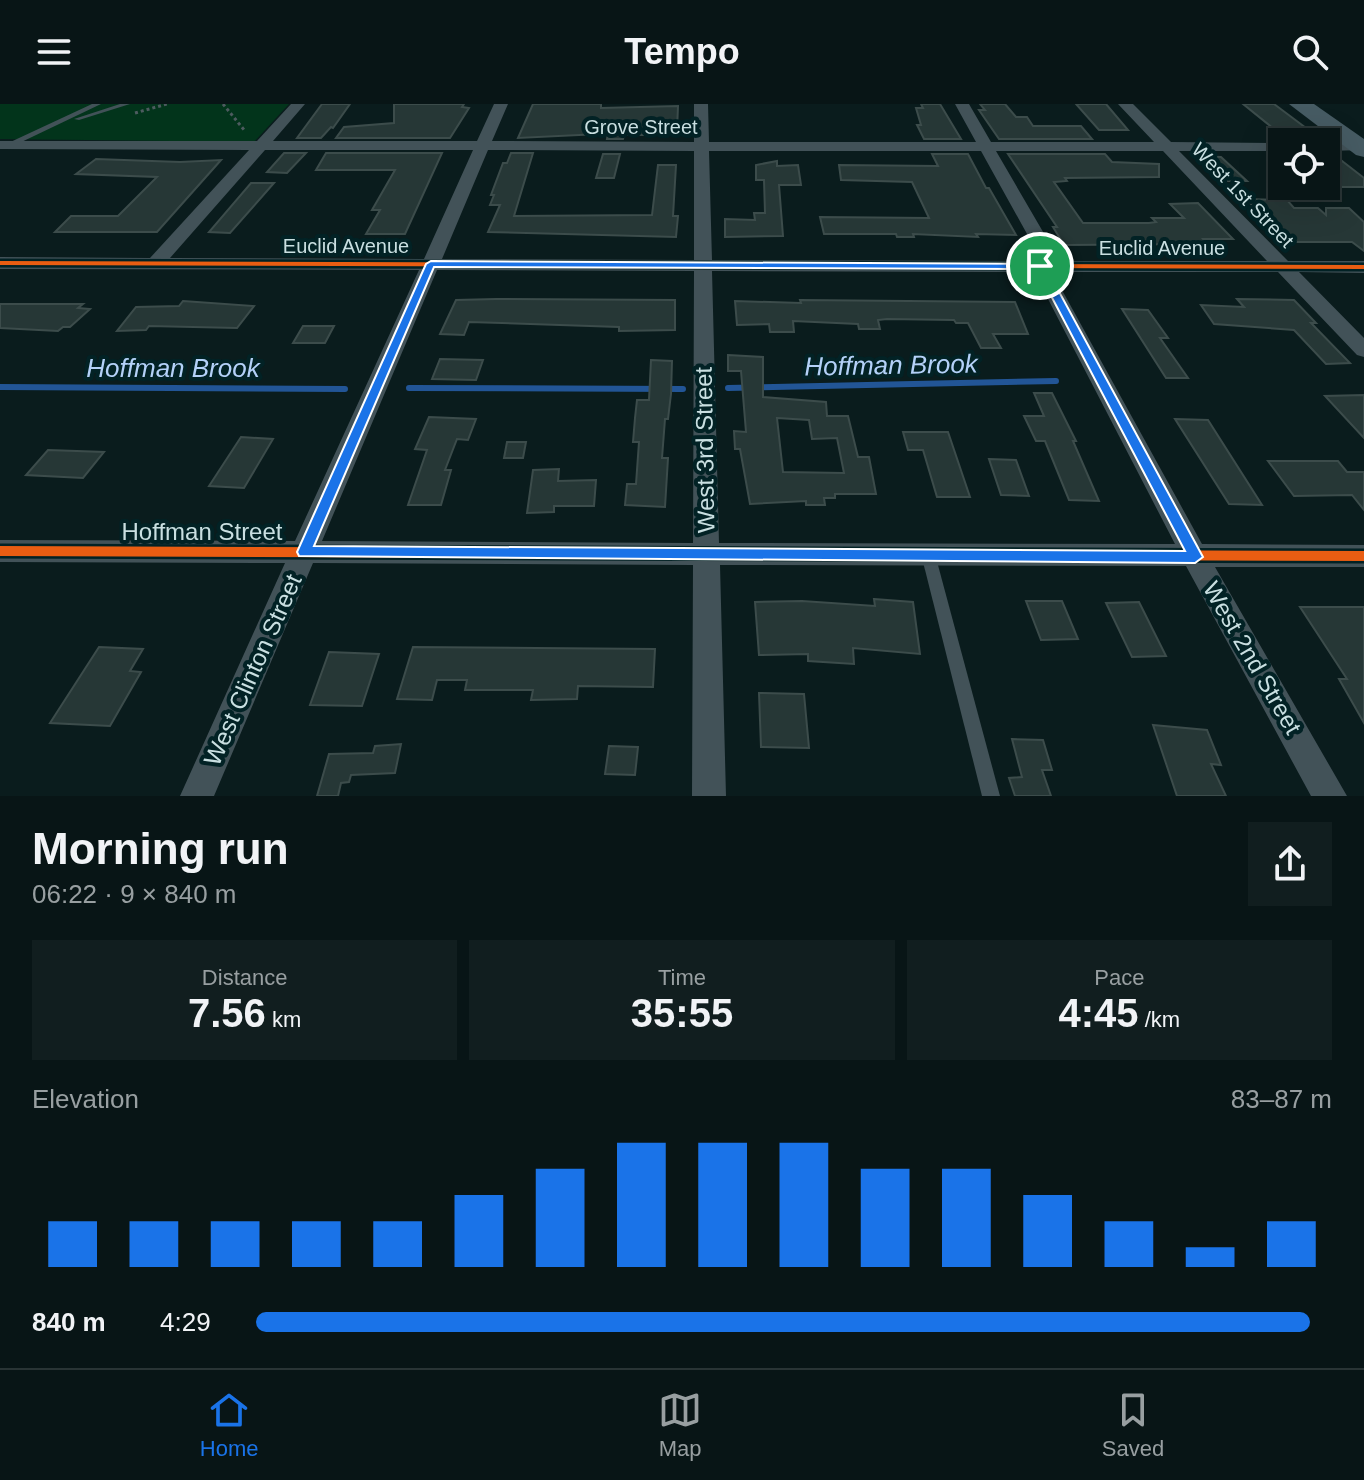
<!DOCTYPE html>
<meta charset="utf-8">
<style>
:root{--surface:#081516;--page:#111e1f;--text:#f1f3f6;--muted:#989fa1;--line:#293435;--accent:#1a73e8}
body{margin:0;font-family:Helvetica,sans-serif;background:var(--page);color:var(--text);height:100vh;display:flex;flex-direction:column;font-size:30px;white-space:nowrap}
*{box-sizing:border-box;margin:0}
p{font-size:26px;color:var(--muted)}
.icon{flex:none;width:44px;height:44px;fill:none;stroke:currentColor;stroke-width:2;stroke-linecap:round;stroke-linejoin:round}
.map{position:relative;height:692px;overflow:hidden}
.drawer{display:flex;flex-direction:column;background:var(--surface);flex:1}
.drawer>*{flex:none}
.controls{position:absolute;left:1268px;top:24px;display:grid;gap:16px}
.controls a{display:grid;place-items:center;width:72px;height:72px;border-radius:0px;background:var(--surface);box-shadow:0 8px 32px #0002,0 0 0 2px var(--line);font-size:40px}
.pin{position:absolute;display:grid;place-items:center;width:68px;height:68px;color:#fff;margin:-34px;border:4px solid #fff;border-radius:50%;box-shadow:0 2px 8px #0007}
.round{display:grid;place-items:center;flex:none;width:84px;height:84px;border-radius:0px;background:var(--page)}
.summary{display:flex;align-items:center;justify-content:space-between;height:136px;padding:0 32px}
h1{font-size:44px;font-weight:600;line-height:60px}
.stats{display:grid;grid-template-columns:repeat(3,1fr);gap:12px;height:136px;padding:8px 32px}
.stats div{display:grid;align-content:center;border-radius:0px;background:var(--page);text-align:center}
.stats b{font-size:40px;font-weight:600}
.stats small{font-size:22px;font-weight:400}
.stats p{font-size:22px}
.chart{height:224px;padding:16px 32px}
.chart p{display:flex;justify-content:space-between}
.chart svg{width:100%;height:144px;margin-top:8px;stroke:var(--accent);stroke-width:6}
ul{padding:0 32px;list-style:none;font-size:26px}
li{display:grid;grid-template-columns:128px 96px 1fr;align-items:center;height:60px}
li i{height:20px;border-radius:10px;background:var(--accent)}
header{display:flex;justify-content:space-between;align-items:center;height:104px;padding:0 32px;background:var(--surface);font-size:36px;font-weight:600}
.tab-bar{display:flex;justify-content:space-around;align-items:center;height:112px;border-top:2px solid var(--line);background:var(--surface);font-size:22px;color:var(--muted)}
.tab-bar a{display:grid;justify-items:center;gap:4px}
.tab-bar .on{color:var(--accent)}
.map>svg:first-child{display:block}
.green{fill:#02341b}
.lines{fill:none;stroke-linecap:round;stroke-linejoin:round}
.stream{stroke:#225596;stroke-width:6}
.building{fill:#263736;stroke:#3c4c4b;stroke-width:2;fill-rule:evenodd}
.path{stroke:#4d5b5f;stroke-width:3;stroke-dasharray:3 3;stroke-linecap:butt}
.service{fill:#425258;fill-rule:evenodd}
.minor{fill:#425258;fill-rule:evenodd}
.primary{fill:#465b63;fill-rule:evenodd}
.cycleway-casing{stroke:#022225;stroke-width:5}
.cycleway{fill:#e95d12;fill-rule:evenodd}
.route{fill:#1a73e8;stroke:#fff;stroke-width:2;fill-rule:evenodd}
.labels{text-anchor:middle;stroke-width:8;stroke-linejoin:round;paint-order:stroke}
.far-street-label{font-size:20px;fill:#c9dfe1;stroke:#022225}
.street-label{font-size:24px;fill:#c9dfe1;stroke:#022225}
.water-label{font-size:26px;font-style:italic;fill:#b4d1f8;stroke:#022225}
</style>
<header><svg class="icon" aria-label="menu" viewBox="0 0 24 24"><path d="M4 6h16M4 12h16M4 18h16"/></svg>Tempo<svg class="icon" aria-label="search" viewBox="0 0 24 24"><circle cx="10" cy="10" r="6"/><path d="M15 15l6 6"/></svg></header>
<div class="map">
<svg width="1364" height="692" viewBox="0 0 1364 692">
<rect width="100%" height="100%" fill="#0a1c1d"/>
<polygon class="green" points="0,0 289,0 254,38 0,35"/>
<g class="lines">
<g class="stream">
<polyline points="0,283 345,285"/>
<polyline points="409,284 683,285"/>
<polyline points="728,284 1056,277"/>
</g>
</g>
<g class="building">
<polygon points="322,0 350,0 333,24 331,23 321,34 297,34"/>
<polygon points="394,0 464,0 462,3 469,4 450,34 336,34 344,23 394,19"/>
<polygon points="533,0 601,0 601,4 678,2 677,27 651,27 650,31 624,31 623,35 607,35 608,30 600,30 518,34"/>
<polygon points="921,0 940,0 961,35 924,35 917,21 921,21 916,4 923,4"/>
<polygon points="980,0 1005,0 1016,13 1027,13 1033,22 1081,22 1092,35 999,35 979,6 985,6"/>
<polygon points="1076,0 1106,0 1128,26 1099,26"/>
<polygon points="1243,0 1274,0 1318,33 1284,33"/>
<polygon points="284,49 306,49 287,69 267,68"/>
<polygon points="326,49 442,49 405,130 366,130 380,106 372,106 395,66 316,66"/>
<polygon points="511,49 533,49 514,112 652,111 658,61 676,61 673,112 678,112 676,133 488,128 500,101 490,101 494,91 491,91 503,59 507,59"/>
<polygon points="603,50 620,50 614,74 596,74"/>
<polygon points="932,50 968,50 986,84 989,84 1016,131 976,130 978,133 913,130 914,133 897,133 896,130 824,130 820,113 929,114 912,78 841,76 839,61 938,62"/>
<polygon points="1008,50 1105,50 1112,58 1159,60 1159,73 1065,74 1067,77 1054,78 1083,119 1149,119 1156,118 1152,114 1184,114 1170,100 1198,99 1233,135 1203,135 1207,140 1064,141 1053,123 1057,123"/>
<polygon points="1326,50 1333,50 1364,74 1364,83 1332,83 1326,77"/>
<polygon points="1200,52 1221,53 1247,77 1222,77"/>
<polygon points="96,55 180,58 221,56 157,128 55,128 71,112 118,112 157,73 76,70"/>
<polygon points="777,57 777,62 798,61 801,81 779,81 783,132 725,133 725,115 755,116 754,109 765,109 764,76 756,76 756,61"/>
<polygon points="251,79 274,79 230,129 209,128"/>
<polygon points="1246,95 1287,96 1294,104 1318,104 1326,111 1326,104 1349,104 1364,118 1364,147 1352,138 1289,138"/>
<polygon points="496,195 675,196 675,226 619,227 619,223 469,218 464,231 440,230 456,196"/>
<polygon points="1237,195 1294,196 1316,219 1311,219 1350,259 1326,260 1294,226 1214,220 1201,201 1244,203"/>
<polygon points="800,196 1015,198 1028,230 993,230 1001,244 981,244 968,219 956,219 954,216 887,215 878,216 880,225 859,225 858,220 793,217 794,228 770,228 769,220 737,221 735,197 801,199"/>
<polygon points="183,197 254,202 237,224 149,222 146,226 117,227 136,203 179,202"/>
<polygon points="0,200 83,200 78,204 90,205 70,223 63,223 58,227 0,224"/>
<polygon points="1122,205 1148,206 1168,234 1160,234 1188,274 1166,274"/>
<polygon points="303,222 334,222 325,239 293,239"/>
<path d="M728,251l35,2v40l63,5 1,14h21l10,41h11l7,37h-41v4h-11l1,7h-19v-4l-56,3 -10,-55h-5l-1,-18 12,1 -5,-61h-13zM777,314l32,2 3,19 25,-1 7,35 -61,-1z"/>
<polygon points="440,255 483,256 476,276 432,275"/>
<polygon points="651,256 672,257 671,290 668,315 665,315 662,354 668,354 665,403 625,401 627,380 636,380 639,338 633,338 635,314 637,296 649,296"/>
<polygon points="1034,289 1052,289 1076,337 1073,337 1099,397 1069,396 1045,337 1036,337 1024,312 1044,312"/>
<polygon points="1364,291 1364,334 1325,292"/>
<polygon points="429,313 476,315 468,336 457,335 445,366 451,366 441,401 408,401 427,346 415,345"/>
<polygon points="1175,315 1208,316 1262,401 1229,400"/>
<polygon points="903,328 948,328 970,393 937,393 923,346 908,346"/>
<polygon points="241,333 273,335 244,384 209,382"/>
<polygon points="507,338 526,338 523,354 504,354"/>
<polygon points="48,346 104,348 83,374 26,371"/>
<polygon points="989,355 1016,356 1029,392 1001,391"/>
<polygon points="1268,357 1338,357 1347,368 1364,368 1364,406 1352,391 1294,392"/>
<polygon points="559,365 558,377 596,376 594,402 554,402 554,408 527,409 533,366"/>
<polygon points="874,495 913,498 920,550 853,544 854,560 808,557 808,550 759,551 755,498 802,497 875,502"/>
<polygon points="1026,497 1062,497 1078,535 1041,536"/>
<polygon points="1139,498 1166,552 1132,553 1106,499"/>
<polygon points="1300,503 1364,503 1364,619 1339,575 1347,575"/>
<polygon points="99,543 143,545 130,567 141,568 110,622 50,619"/>
<polygon points="413,543 655,545 653,583 578,582 577,595 531,596 533,586 465,586 467,576 437,576 432,596 397,595"/>
<polygon points="329,548 379,550 362,602 310,601"/>
<polygon points="759,589 804,590 809,644 761,643"/>
<polygon points="1153,621 1207,626 1221,661 1211,660 1226,692 1177,692"/>
<polygon points="1012,635 1043,636 1052,666 1042,666 1051,692 1015,692 1009,674 1022,673"/>
<polygon points="401,640 395,669 351,671 349,678 341,679 338,692 317,692 329,650 373,649 375,642"/>
<polygon points="609,642 638,643 635,671 605,670"/>
</g>
<g class="lines">
<g class="path">
<polyline points="223,0 245,27"/>
<polyline points="135,9 167,0"/>
</g>
<g class="service">
<polygon points="92,0 101,0 11,43 4,41"/>
<polygon points="120,0 130,0 79,16 74,15"/>
<polygon points="928,444 933,446 935,450 1000,692 982,692 921,450 923,446"/>
</g>
<g class="minor">
<path d="M291,0h14l-32,37h204l17,-37h14l-16,37 202,1v-38h14l1,38h267l-21,-38h14l22,38h163l-36,-38h15l38,38 111,1v8h-103l109,110h76v12l-65,-1 65,66v19l-7,-2 -79,-83h-226l150,272 162,1v22h-149l132,229h-36l-125,-230 -466,-1 6,231h-34l1,-231 -380,-2 -99,233h-34l105,-233 -285,-1v-22l295,1 124,-271 -419,-1v-12l150,1 99,-108 -249,-1v-8h257zM265,46h208l-49,109 -254,-1zM488,46l206,1v109l-252,-1zM709,47h272l61,110 -330,-1zM996,47h167l104,110h-207zM437,166l257,1 -1,272 -371,-2zM712,167l322,1 141,272 -456,-1z"/>
<polygon points="1364,38 1364,46 1326,47 1326,39"/>
</g>
<polygon class="primary" points="1289,0 1314,0 1364,35 1364,53 1356,51"/>
<defs>
<g id="cycleway">
<polygon points="0,157 1364,161 1364,165 0,161"/>
<polygon points="0,442 1364,447 1364,457 0,452"/>
</g>
</defs>
<use href="#cycleway" class="cycleway-casing"/>
<use href="#cycleway" class="cycleway"/>
</g>
<path class="route" d="M431,157l613,3 159,293 -8,6 -896,-7 -2,-4 129,-288zM434,163l603,2 148,282 -871,-5z"/>
<g class="labels">
<g class="far-street-label">
<text x="641" y="30">Grove Street</text>
<text transform="translate(1243 91) rotate(46)" y="7">West 1st Street</text>
<text x="346" y="149">Euclid Avenue</text>
<text x="1162" y="151">Euclid Avenue</text>
</g>
<g class="street-label">
<text transform="translate(705 346) rotate(-91)" y="8">West 3rd Street</text>
<text x="202" y="436">Hoffman Street</text>
<text transform="translate(1252 554) rotate(60)" y="8">West 2nd Street</text>
<text transform="translate(253 566) rotate(-66)" y="8">West Clinton Street</text>
</g>
<g class="water-label">
<text transform="translate(891 261) rotate(-1)" y="9">Hoffman Brook</text>
<text x="173" y="273">Hoffman Brook</text>
</g>
</g>
</svg>
<div class="controls">
<a><svg class="icon" aria-label="locate" viewBox="0 0 24 24"><circle cx="12" cy="12" r="6"/><path d="M12 2v4M12 18v4M2 12h4M18 12h4"/></svg></a>
</div>
<div class="pin" style="left:1040px;top:162px;background:#1e9e55"><svg class="icon" aria-label="arrive" viewBox="0 0 24 24"><path d="M6 21V4h12l-3 4 3 4H6"/></svg></div>
</div>
<section class="drawer">
<div class="summary"><div><h1>Morning run</h1><p>06:22 · 9 × 840 m</p></div><a class="round"><svg class="icon" aria-label="share" viewBox="0 0 24 24"><path d="M12 15V3M7 8l5-5 5 5M5 13v7h14v-7"/></svg></a></div>
<div class="stats">
<div><p>Distance</p><b>7.56<small> km</small></b></div>
<div><p>Time</p><b>35:55</b></div>
<div><p>Pace</p><b>4:45<small> /km</small></b></div>
</div>
<div class="chart"><p><span>Elevation</span>83–87 m</p>
<svg viewBox="0 0 160 44" preserveAspectRatio="none"><path d="M5 44V30M15 44V30M25 44V30M35 44V30M45 44V30M55 44V22M65 44V14M75 44V6M85 44V6M95 44V6M105 44V14M115 44V14M125 44V22M135 44V30M145 44V38M155 44V30"/></svg>
</div>
<ul>
<li><b>840 m</b>4:29<i style="width:98%"></i></li>
</ul>
</section>
<nav class="tab-bar">
<a class="on"><svg class="icon" aria-label="home" viewBox="0 0 24 24"><path d="M3 11l9-7 9 7M6 9v11h12V9"/></svg>Home</a>
<a><svg class="icon" aria-label="map" viewBox="0 0 24 24"><path d="M3 6l6-2 6 2 6-2v14l-6 2-6-2-6 2zM9 4v14M15 6v14"/></svg>Map</a>
<a><svg class="icon" aria-label="saved" viewBox="0 0 24 24"><path d="M7 4h10v16l-5-4-5 4z"/></svg>Saved</a>
</nav>
